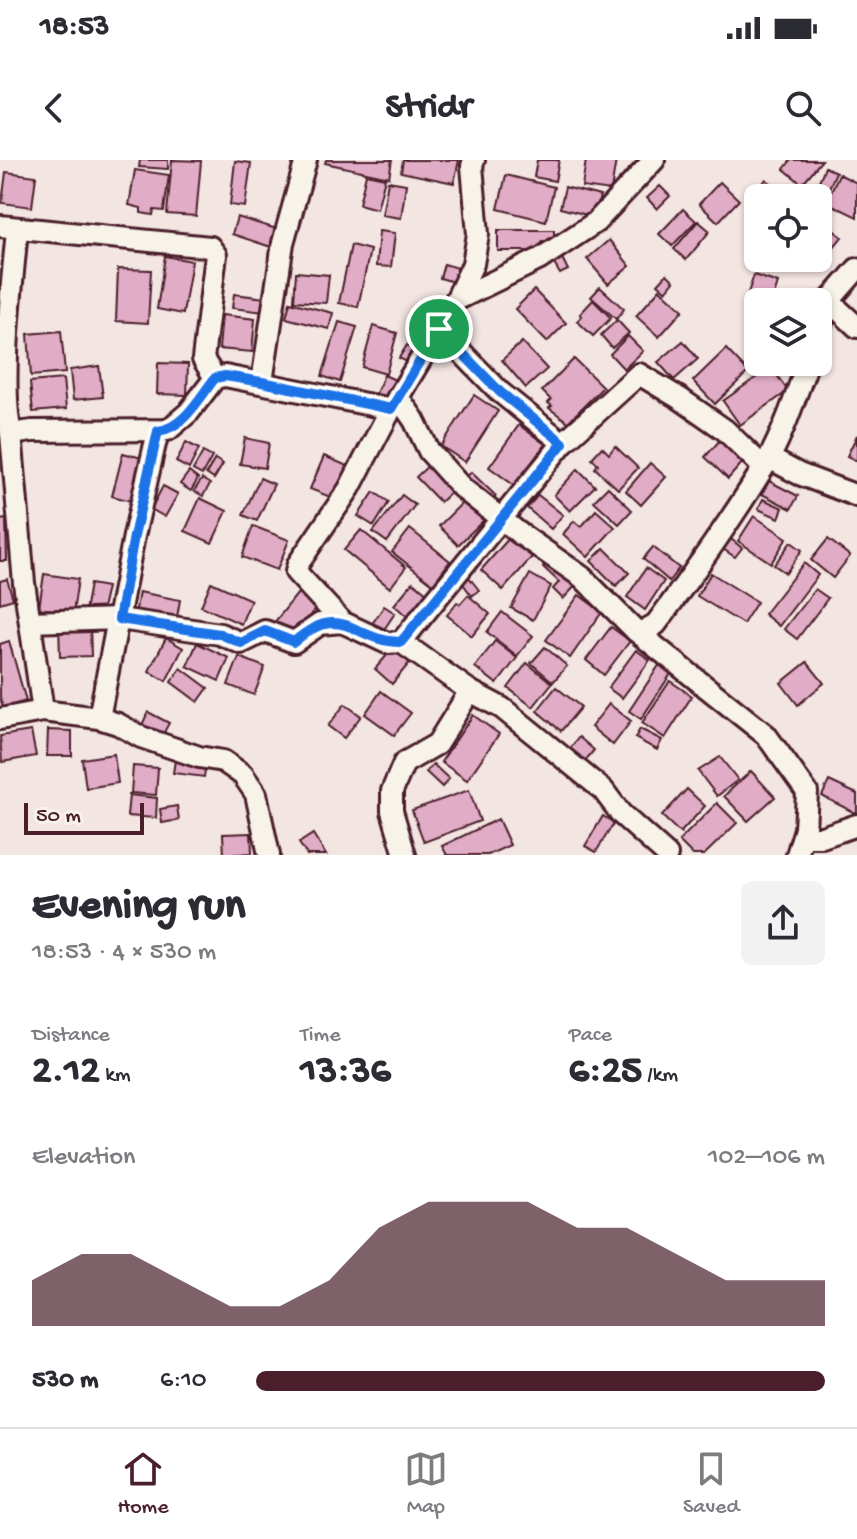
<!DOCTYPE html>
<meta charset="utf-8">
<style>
:root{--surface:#fff;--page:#f2f2f3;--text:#2b2b33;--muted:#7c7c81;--line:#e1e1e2;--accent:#4a1f2b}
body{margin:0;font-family:"Gochi Hand",sans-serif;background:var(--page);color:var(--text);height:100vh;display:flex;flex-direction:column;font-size:30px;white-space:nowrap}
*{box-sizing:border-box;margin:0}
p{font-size:26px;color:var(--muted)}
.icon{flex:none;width:44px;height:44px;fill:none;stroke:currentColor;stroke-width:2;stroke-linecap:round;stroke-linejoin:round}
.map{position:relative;height:695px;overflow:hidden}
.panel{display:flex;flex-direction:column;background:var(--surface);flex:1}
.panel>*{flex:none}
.buttons{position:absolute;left:744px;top:24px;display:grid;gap:16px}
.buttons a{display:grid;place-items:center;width:88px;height:88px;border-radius:12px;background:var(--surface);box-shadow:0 2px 6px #0004;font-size:40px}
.scale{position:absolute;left:24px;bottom:20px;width:120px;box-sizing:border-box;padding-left:8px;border:4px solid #4a1f2b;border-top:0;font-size:22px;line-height:28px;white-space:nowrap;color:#4a1f2b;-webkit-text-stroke:6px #f7f3e8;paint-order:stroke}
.pin{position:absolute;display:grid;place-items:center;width:68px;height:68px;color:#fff;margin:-34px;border:4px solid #fff;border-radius:50%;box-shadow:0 2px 8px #0007}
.round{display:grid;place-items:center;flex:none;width:84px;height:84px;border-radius:12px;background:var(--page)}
.overview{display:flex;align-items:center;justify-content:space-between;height:136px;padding:0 32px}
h1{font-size:44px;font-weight:800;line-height:60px}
.figures{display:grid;grid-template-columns:repeat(3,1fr);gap:12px;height:136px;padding:8px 32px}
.figures div{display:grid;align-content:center}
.figures b{font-size:40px;font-weight:800}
.figures small{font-size:22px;font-weight:400}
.figures p{font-size:22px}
.chart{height:224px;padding:16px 32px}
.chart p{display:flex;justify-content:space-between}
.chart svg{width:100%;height:144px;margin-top:8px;fill:var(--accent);opacity:.7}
ul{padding:0 32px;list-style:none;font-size:26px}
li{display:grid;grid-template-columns:128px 96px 1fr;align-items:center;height:60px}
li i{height:20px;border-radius:10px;background:var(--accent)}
.status{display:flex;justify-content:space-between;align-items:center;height:56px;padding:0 40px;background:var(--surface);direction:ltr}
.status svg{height:22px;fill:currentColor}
header{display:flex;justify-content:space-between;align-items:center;height:104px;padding:0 32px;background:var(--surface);font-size:36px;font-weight:800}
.tab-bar{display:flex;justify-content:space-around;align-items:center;height:112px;border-top:2px solid var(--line);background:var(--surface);font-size:22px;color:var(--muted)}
.tab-bar a{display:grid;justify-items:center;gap:4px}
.tab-bar .current{color:var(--accent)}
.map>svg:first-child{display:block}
.building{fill:#e1acc6;stroke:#4a1f2b;stroke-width:2}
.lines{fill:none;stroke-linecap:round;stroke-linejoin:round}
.minor-casing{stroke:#4a1f2b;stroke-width:26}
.minor{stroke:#f7f3e8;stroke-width:20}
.route-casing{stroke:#fff;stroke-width:16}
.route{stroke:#1a73e8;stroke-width:10}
</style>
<div class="status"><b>18:53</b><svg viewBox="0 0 49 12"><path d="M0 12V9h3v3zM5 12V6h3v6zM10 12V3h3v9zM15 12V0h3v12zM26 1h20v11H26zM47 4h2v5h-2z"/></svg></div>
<header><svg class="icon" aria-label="back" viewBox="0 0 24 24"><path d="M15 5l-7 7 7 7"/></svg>Stridr<svg class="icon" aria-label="search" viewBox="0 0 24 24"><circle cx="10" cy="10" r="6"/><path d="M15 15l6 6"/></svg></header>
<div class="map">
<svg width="857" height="695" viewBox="0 0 857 695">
<rect width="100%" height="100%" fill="#f3e5e1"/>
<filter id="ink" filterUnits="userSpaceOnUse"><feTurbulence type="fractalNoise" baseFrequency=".0125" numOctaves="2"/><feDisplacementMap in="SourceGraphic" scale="16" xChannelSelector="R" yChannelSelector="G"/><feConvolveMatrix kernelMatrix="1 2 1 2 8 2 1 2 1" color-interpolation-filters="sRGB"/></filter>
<g filter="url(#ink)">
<g class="building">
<polygon points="140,0 168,0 168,9 139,7"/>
<polygon points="172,0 201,1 196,56 167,54"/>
<polygon points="326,0 392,0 389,17 325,3"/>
<polygon points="403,0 459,0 454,23 401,12"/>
<polygon points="537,0 559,0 555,21 534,17"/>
<polygon points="586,0 616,0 611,31 582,27"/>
<polygon points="791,0 822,0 802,24 784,9"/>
<polygon points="235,1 251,3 245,47 230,45"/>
<polygon points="825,7 836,12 824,40 813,35"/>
<polygon points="135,10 169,15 164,51 154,50 153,55 141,53 141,48 129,45"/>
<polygon points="6,12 36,16 32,47 2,43"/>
<polygon points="366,14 385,18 377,49 359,44"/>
<polygon points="839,14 857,23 857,57 826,42"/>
<polygon points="506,15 554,27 546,61 498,49"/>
<polygon points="766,19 788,38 758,38 758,45 748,36 757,25 760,28"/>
<polygon points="388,21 406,24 401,58 382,55"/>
<polygon points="720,22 739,40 718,62 699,44"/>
<polygon points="660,26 670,36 657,49 647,38"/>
<polygon points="565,27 600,36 595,57 560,48"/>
<polygon points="683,49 696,61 672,86 659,74"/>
<polygon points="237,57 280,70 274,88 232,74"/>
<polygon points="818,58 842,77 824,99 818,95"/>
<polygon points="698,61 710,71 686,100 674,89"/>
<polygon points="498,70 554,70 554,81 542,81 543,91 498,91"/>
<polygon points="379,71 395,73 391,107 376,106"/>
<polygon points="609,80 630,106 608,124 587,99"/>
<polygon points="351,85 370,90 358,147 339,143"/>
<polygon points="165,96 192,101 183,154 157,149"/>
<polygon points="562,98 568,110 560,114 553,102"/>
<polygon points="444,104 458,108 454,122 440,118"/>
<polygon points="118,109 151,110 148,163 116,161"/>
<polygon points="296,112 329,115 326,143 294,141"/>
<polygon points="667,114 674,121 666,131 658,124"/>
<polygon points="754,115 778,123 772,142 747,136"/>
<polygon points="600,127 624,149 616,159 591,137"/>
<polygon points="660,129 683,150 659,177 636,156"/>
<polygon points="534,130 566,163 547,182 515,149"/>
<polygon points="234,134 266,138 264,152 232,148"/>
<polygon points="593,140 611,158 593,176 577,161 582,156 580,154"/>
<polygon points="290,142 333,153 329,169 286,158"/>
<polygon points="222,155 255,159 252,192 219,189"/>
<polygon points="617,160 629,173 612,188 601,175"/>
<polygon points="339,162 357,167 340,222 322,216"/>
<polygon points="373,166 397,173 386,214 362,207"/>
<polygon points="61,171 65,213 31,216 28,174"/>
<polygon points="628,176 643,191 624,209 610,194"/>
<polygon points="683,181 698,199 674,220 658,202"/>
<polygon points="522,182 547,209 526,228 502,200"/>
<polygon points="407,185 417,191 410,204 399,198"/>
<polygon points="726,189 748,212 715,244 693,221"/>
<polygon points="574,199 603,227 568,262 549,248 552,246 548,243 551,240 542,231"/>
<polygon points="158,203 188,204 187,235 157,234"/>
<polygon points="99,206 103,237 73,240 70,210"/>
<polygon points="771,207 788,231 740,265 723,241"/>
<polygon points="384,215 400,222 390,245 374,238"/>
<polygon points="63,219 66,249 33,252 30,222"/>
<polygon points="474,235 498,251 465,302 441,286"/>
<polygon points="519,265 545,284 515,326 489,307"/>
<polygon points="857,275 857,301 847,296"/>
<polygon points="245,278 269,283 265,308 240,304"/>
<polygon points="720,280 743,302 728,319 705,297"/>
<polygon points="186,282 199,289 189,309 176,302"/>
<polygon points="615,286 638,308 618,329 595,308 598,304 592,298 602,287 609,294"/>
<polygon points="203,292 212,297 202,315 193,310"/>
<polygon points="123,293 142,298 131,341 112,336"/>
<polygon points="324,296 352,308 338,340 310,329"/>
<polygon points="215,299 223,304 214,319 206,314"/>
<polygon points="650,303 666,317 641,345 626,331"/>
<polygon points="430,304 454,329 440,342 416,317"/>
<polygon points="578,309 595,326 570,351 554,335"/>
<polygon points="189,312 198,319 191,331 180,324"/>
<polygon points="471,312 496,336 487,346 462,322"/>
<polygon points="260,318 274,324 257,361 243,355"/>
<polygon points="202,319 210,324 203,336 194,331"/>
<polygon points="769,321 798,336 791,349 762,334"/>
<polygon points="163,326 178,334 165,357 151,349"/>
<polygon points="608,327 632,350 619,364 594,341"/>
<polygon points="374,332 389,342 374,366 358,356"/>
<polygon points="402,335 415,345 387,382 373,372"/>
<polygon points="538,335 563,355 551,369 527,348"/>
<polygon points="469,336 488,356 458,385 439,366"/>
<polygon points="200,338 227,351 212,383 185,371"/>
<polygon points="763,339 783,348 779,358 758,349"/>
<polygon points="596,350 615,367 588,397 563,374 574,361 581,367"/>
<polygon points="754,356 787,378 771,403 738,381"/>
<polygon points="6,359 7,401 0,401 0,360"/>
<polygon points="253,366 289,380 277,410 242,397"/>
<polygon points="410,369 450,401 433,424 392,392"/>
<polygon points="361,370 406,407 390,428 344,390"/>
<polygon points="510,377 532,397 503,430 481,410"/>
<polygon points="731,379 742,388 735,397 723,389"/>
<polygon points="828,379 850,396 833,418 811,400"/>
<polygon points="791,382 802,390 786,413 774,405"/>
<polygon points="653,387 679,408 669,421 643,399"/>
<polygon points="604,388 629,413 616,426 591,401"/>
<polygon points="552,397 579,422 563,439 553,429 559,422 543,407"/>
<polygon points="804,403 818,415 779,466 764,454"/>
<polygon points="646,408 664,421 645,450 627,437"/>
<polygon points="711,413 757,442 743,464 697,436"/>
<polygon points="44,414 78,419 73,453 39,448"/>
<polygon points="530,414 551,426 533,460 511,448"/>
<polygon points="468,416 479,430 472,436 461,421"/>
<polygon points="7,419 13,439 0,443 0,421"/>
<polygon points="211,422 251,440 241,464 201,446"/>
<polygon points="413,422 428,434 409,458 394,445"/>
<polygon points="90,424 107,427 101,454 85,451"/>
<polygon points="815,429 828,438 797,479 784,469"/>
<polygon points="139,432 180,440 176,463 135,455"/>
<polygon points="298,433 316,448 291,479 273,464"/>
<polygon points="468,435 490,454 472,476 447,455 457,442 460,444"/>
<polygon points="579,435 602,452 570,498 546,480"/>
<polygon points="384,446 395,453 381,474 370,467"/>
<polygon points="502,452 533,476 517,496 487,472"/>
<polygon points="59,465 90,465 91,496 60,497"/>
<polygon points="611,467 630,481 604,515 586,500"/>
<polygon points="166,478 183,488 166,521 149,511"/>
<polygon points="9,481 26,541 3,548 0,537 0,484"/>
<polygon points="495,481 517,498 497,524 475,507"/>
<polygon points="197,483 229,498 219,521 187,506"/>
<polygon points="395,486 411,501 392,524 375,509"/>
<polygon points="545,487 567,506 553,522 531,503"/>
<polygon points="636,490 650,500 622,538 608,528"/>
<polygon points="239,497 265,507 254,535 228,525"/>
<polygon points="807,502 824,523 798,545 781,523"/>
<polygon points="527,503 552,523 533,547 508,528"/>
<polygon points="660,504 672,512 641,559 629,551"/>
<polygon points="181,508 208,528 198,542 171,522"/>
<polygon points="670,521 692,536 665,578 642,563"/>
<polygon points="556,527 581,547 561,571 537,551"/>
<polygon points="381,531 411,553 394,575 365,554"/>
<polygon points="345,544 361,556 344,578 328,566"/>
<polygon points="609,544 631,561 613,585 591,567"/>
<polygon points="148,552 169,563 162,576 142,565"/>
<polygon points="473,555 499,574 467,620 441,602"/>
<polygon points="640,569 662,580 657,590 635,578"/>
<polygon points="48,570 72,571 72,596 47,596"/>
<polygon points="31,571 36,596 2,602 0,576"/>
<polygon points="579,577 594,590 581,606 566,594"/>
<polygon points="114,594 118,623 86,628 82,599"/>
<polygon points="720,597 738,620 717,636 698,611"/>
<polygon points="175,600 206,604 204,617 173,613"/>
<polygon points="433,604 449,619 442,627 426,612"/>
<polygon points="133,606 158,608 156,635 131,633"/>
<polygon points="751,611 775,637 748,661 724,636"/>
<polygon points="829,621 857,634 857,654 822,636"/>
<polygon points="687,629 705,646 680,673 662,656"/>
<polygon points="469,630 480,661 424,682 412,650"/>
<polygon points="129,635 157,638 156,658 127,656"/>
<polygon points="717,643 737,663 704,695 693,695 679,681"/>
<polygon points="177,646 179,660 162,663 160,649"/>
<polygon points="603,656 614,663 596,692 585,686"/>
<polygon points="498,659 510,685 488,695 447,695 442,686"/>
<polygon points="251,673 252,693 224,695 223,674"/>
<polygon points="313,674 326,695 307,695 299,683"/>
</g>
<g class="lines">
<defs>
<g id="minor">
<polyline points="474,0 472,6 478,74 473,104 456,140 391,249 349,329 298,404 296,412 342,462 387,483 401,482 470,531 502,548 603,630 621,654 667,695"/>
<polyline points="0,66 210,87 216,95 203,199 215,218"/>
<polyline points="456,140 540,99 596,62 654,0"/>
<polyline points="829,141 857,167"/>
<polyline points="439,169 500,232 563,283"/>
<polyline points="818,173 829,141 857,109"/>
<polyline points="262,222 283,83 306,0"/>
<path d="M398,237l16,23 15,31 33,37 57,45 63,44 54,54h8l12,-7c39,-53 78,-107 112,-164 17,-31 28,-65 40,-98"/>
<path d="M11,274c-11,-51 1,-149 6,-204"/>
<polyline points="769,298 799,314 857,336"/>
<polyline points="30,462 119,459 220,474 241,483 265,471 294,482 320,464 342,462"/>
<polyline points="636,471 766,575 807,632 805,669"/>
<polyline points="401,482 563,283 639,214 679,238 725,270 763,307"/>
<polyline points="43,551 24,423 11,274 32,271 168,270 189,252 215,218 225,216 391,249"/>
<polyline points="99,558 134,376 158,271"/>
<polyline points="0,559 43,551 99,558 118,564 141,577 199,597 223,601 243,615 256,634 269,695"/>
<polyline points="405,695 392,651 392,631 404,603 437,584 470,531"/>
<polyline points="797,695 805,669 809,677 822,677 857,665"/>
</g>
</defs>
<use href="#minor" class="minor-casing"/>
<use href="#minor" class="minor"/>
</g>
</g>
<g class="lines" filter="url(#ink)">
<defs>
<path id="route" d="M439,169l61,63 63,51 -162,199c-48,0 -58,-43 -107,0l-29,-11 -24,12 -21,-9 -101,-15 15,-83 24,-105c26,-3 42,-34 57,-53l10,-2 37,6 129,27z"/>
</defs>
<use href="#route" class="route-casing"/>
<use href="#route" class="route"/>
</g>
</svg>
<div class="buttons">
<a><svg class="icon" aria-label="locate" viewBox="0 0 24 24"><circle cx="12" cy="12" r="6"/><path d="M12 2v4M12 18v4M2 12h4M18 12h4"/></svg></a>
<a><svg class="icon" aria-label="layers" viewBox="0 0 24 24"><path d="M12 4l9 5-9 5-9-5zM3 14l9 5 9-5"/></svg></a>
</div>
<div class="scale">50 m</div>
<div class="pin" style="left:439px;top:169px;background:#1e9e55"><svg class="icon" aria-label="arrive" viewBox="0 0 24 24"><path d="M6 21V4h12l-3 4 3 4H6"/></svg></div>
</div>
<section class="panel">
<div class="overview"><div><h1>Evening run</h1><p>18:53 · 4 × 530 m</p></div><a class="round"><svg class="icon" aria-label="share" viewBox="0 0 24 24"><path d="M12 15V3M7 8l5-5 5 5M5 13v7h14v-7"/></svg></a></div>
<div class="figures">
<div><p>Distance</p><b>2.12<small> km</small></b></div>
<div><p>Time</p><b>13:36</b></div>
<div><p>Pace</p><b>6:25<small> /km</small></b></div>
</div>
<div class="chart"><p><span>Elevation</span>102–106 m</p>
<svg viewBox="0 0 160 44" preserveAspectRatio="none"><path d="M0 44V30L10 22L20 22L30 30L40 38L50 38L60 30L70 14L80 6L90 6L100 6L110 14L120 14L130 22L140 30L150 30L160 30V44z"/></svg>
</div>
<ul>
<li><b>530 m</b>6:10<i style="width:100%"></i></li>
</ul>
</section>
<nav class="tab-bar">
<a class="current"><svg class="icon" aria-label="home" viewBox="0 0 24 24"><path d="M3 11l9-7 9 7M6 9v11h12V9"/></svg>Home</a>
<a><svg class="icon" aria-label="map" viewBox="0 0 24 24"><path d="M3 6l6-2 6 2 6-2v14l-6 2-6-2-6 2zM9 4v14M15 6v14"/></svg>Map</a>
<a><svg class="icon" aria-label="saved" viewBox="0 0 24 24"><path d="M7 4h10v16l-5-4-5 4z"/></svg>Saved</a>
</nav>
